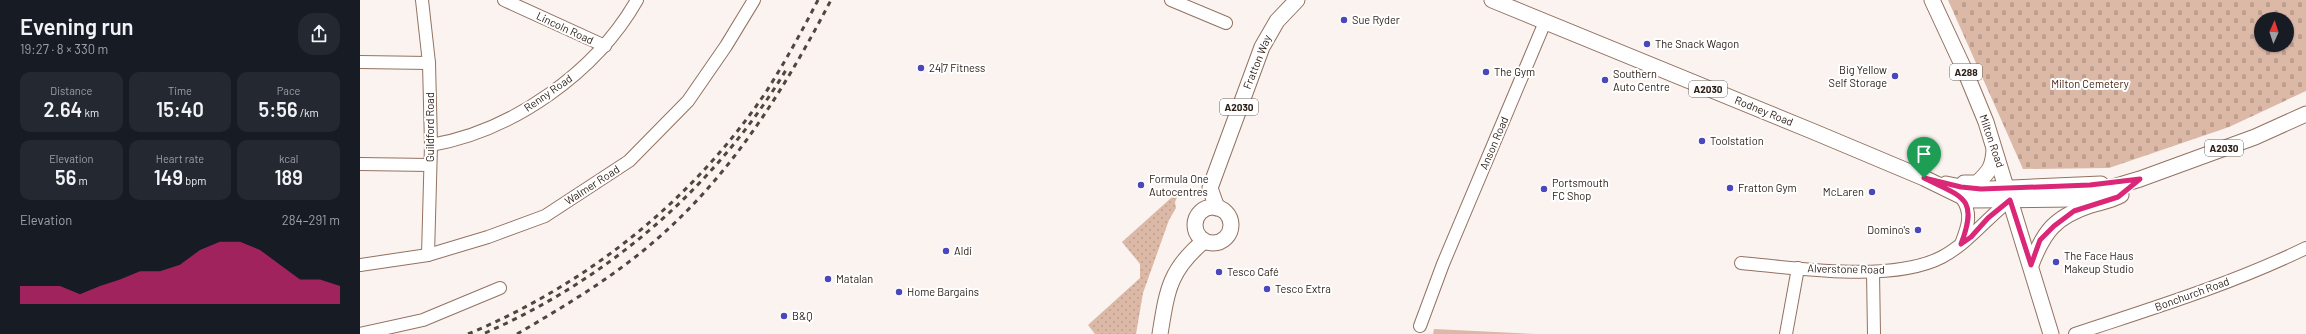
<!DOCTYPE html>
<meta charset="utf-8">
<style>
:root{--surface:#171b24;--page:#242831;--text:#f1f3f6;--muted:#9ea1a6;--accent:#db2777}
body{margin:0;font-family:Barlow,sans-serif;background:var(--page);color:var(--text);height:100vh;display:flex;flex-direction:column;font-size:15px;white-space:nowrap}
*{box-sizing:border-box;margin:0}
p{font-size:13px;color:var(--muted)}
.icon{flex:none;width:22px;height:22px;fill:none;stroke:currentColor;stroke-width:2;stroke-linecap:round;stroke-linejoin:round}
.map{position:relative;flex:1;overflow:hidden}
.drawer{display:flex;flex-direction:column;background:var(--surface);width:360px}
.drawer>*{flex:none}
.needle{width:26px;rotate:3deg}
.fabs{position:absolute;left:1894px;top:12px;display:grid;gap:8px}
.fabs a{display:grid;place-items:center;width:40px;height:40px;border-radius:50%;background:var(--surface);box-shadow:0 1px 3px #0004;font-size:20px}
.pin{position:absolute;display:grid;place-items:center;width:34px;height:34px;color:#fff;margin:-41px -17px;border-radius:50% 50% 50% 0;rotate:-45deg;box-shadow:0 0 4px #0007}
.pin .icon{rotate:45deg}
.round{display:grid;place-items:center;flex:none;width:42px;height:42px;border-radius:16px;background:var(--page)}
.overview{display:flex;align-items:center;justify-content:space-between;height:68px;padding:0 20px}
h1{font-size:22px;font-weight:600;line-height:30px}
.figures{display:grid;grid-template-columns:repeat(3,1fr);gap:6px;height:68px;padding:4px 20px}
.figures div{display:grid;align-content:center;border-radius:10px;background:var(--page);text-align:center}
.figures b{font-size:20px;font-weight:600}
.figures small{font-size:11px;font-weight:400}
.figures p{font-size:11px}
.chart{height:112px;padding:8px 20px}
.chart p{display:flex;justify-content:space-between}
.chart svg{width:100%;height:72px;margin-top:4px;fill:var(--accent);opacity:.7}
main{display:flex;flex:1;min-height:0}
.map>svg:first-child{display:block}
.grass{fill:url(#grass-dots)}
.cemetery{fill:url(#cemetery-stones);fill-rule:evenodd}
.garden{fill:#dcb8a7}
.lines{fill:none;stroke-linecap:round;stroke-linejoin:round}
.minor-casing{stroke:#937262;stroke-width:14}
.major-casing{stroke:#937262;stroke-width:17}
.minor{stroke:#fff;stroke-width:12}
.major{stroke:#fff;stroke-width:15}
.rail{stroke:#51453f;stroke-width:3;stroke-dasharray:5 5;stroke-linecap:butt}
.route-casing{stroke:#fff;stroke-width:8}
.route{stroke:#db2777;stroke-width:5}
.poi-dot{fill:#4a47bd;stroke:#fff;stroke-width:1.5}
.labels{text-anchor:middle;stroke-width:4;stroke-linejoin:round;paint-order:stroke}
.shield{fill:#fff;stroke:#6d645f;stroke-width:1}
.shield-label{font-size:10px;font-weight:bold;fill:#2f221b}
.poi-label{font-size:11px;fill:#2f221b;stroke:#fff;text-anchor:start}
.street-label{font-size:11px;fill:#2f221b;stroke:#fff}
.park-label{font-size:11px;fill:#421e0b;stroke:#fff}
</style>
<main>
<section class="drawer">
<div class="overview"><div><h1>Evening run</h1><p>19:27 · 8 × 330 m</p></div><a class="round"><svg class="icon" aria-label="share" viewBox="0 0 24 24"><path d="M12 15V3M7 8l5-5 5 5M5 13v7h14v-7"/></svg></a></div>
<div class="figures">
<div><p>Distance</p><b>2.64<small> km</small></b></div>
<div><p>Time</p><b>15:40</b></div>
<div><p>Pace</p><b>5:56<small> /km</small></b></div>
</div>
<div class="figures">
<div><p>Elevation</p><b>56<small> m</small></b></div>
<div><p>Heart rate</p><b>149<small> bpm</small></b></div>
<div><p>kcal</p><b>189</b></div>
</div>
<div class="chart"><p><span>Elevation</span>284–291 m</p>
<svg viewBox="0 0 160 44" preserveAspectRatio="none"><path d="M0 44V33L10 33L20 33L30 38L40 33L50 29L60 24L70 24L80 20L90 11L100 6L110 6L120 11L130 20L140 29L150 29L160 33V44z"/></svg>
</div>
</section>
<div class="map">
<svg width="1946" height="334" viewBox="0 0 1946 334">
<defs>
<pattern id="grass-dots" width="8" height="8" patternUnits="userSpaceOnUse"><rect width="8" height="8" fill="#dcb8a7"/><path d="M2 2h.1M6 6h.1" fill="none" stroke="#bd9e8f" stroke-width="1.8" stroke-linecap="round"/></pattern>
<pattern id="cemetery-stones" width="16" height="16" patternUnits="userSpaceOnUse"><rect width="16" height="16" fill="#dcb8a7"/><path d="M2 7V4a2 2 0 0 1 4 0v3zM10 15v-3a2 2 0 0 1 4 0v3z" fill="#bd9e8f"/></pattern>
</defs>
<rect width="100%" height="100%" fill="#fbf3ef"/>
<polygon class="grass" points="821,189 815,202 816,208 809,220 783,293 776,334 735,334 728,325 780,278 780,264 762,242"/>
<path class="cemetery" d="M1588,0h358v91l-77,36 -120,41 -86,1zM1901,19h26v26h-26z"/>
<polygon class="garden" points="1074,329 1176,334 1073,334"/>
<g class="lines">
<defs>
<g id="minor">
<polyline points="62,0 69,63 71,145 68,255"/>
<polyline points="144,0 245,46"/>
<polyline points="811,0 866,23"/>
<polyline points="0,62 69,63"/>
<path d="M71,145c82,-14 165,-73 206,-145"/>
<polyline points="0,164 70,165"/>
<path d="M1601,197c12,16 7,29 0,47"/>
<path d="M1381,263c56,5 151,20 201,-6 26,-14 45,-39 68,-57"/>
<polyline points="0,265 68,255 128,237 185,216 269,161 328,101 366,46 394,0"/>
<polyline points="1513,272 1514,334"/>
<polyline points="1060,326 1083,264 1185,22"/>
<polyline points="0,334 63,320 140,288"/>
<polyline points="1426,334 1438,268"/>
<path d="M1715,334c78,-26 157,-50 231,-86"/>
</g>
<g id="major">
<polyline points="1132,0 1452,131 1564,178 1609,200 1713,199 1780,179 1895,137 1946,114"/>
<polyline points="1572,0 1605,71 1626,122 1691,334"/>
<path d="M1604,183h13c12,-11 16,-16 17,-33"/>
<polyline points="1586,184 1601,187 1630,189 1741,184"/>
<circle cx="853" cy="225" r="18"/>
<polyline points="857,208 850,188 902,47 917,21 937,0"/>
<path d="M1671,265c13,-34 24,-48 60,-60 10,-3 22,-5 30,-10"/>
<path d="M800,334c7,-43 9,-64 44,-93"/>
</g>
</defs>
<use href="#minor" class="minor-casing"/>
<use href="#major" class="major-casing"/>
<use href="#minor" class="minor"/>
<use href="#major" class="major"/>
<g class="rail">
<path d="M125,333c124,-54 231,-147 301,-263"/>
<path d="M108,334c120,-50 225,-134 298,-242 19,-30 36,-61 52,-92"/>
<path d="M157,334c48,-28 98,-58 140,-95 76,-66 128,-151 174,-239"/>
</g>
</g>
<g class="lines">
<defs>
<path id="route" d="M1564,178l37,9 20,2 109,-4 50,-6 -22,18 -44,14 -20,15 -14,14 -9,25 -21,-65 -22,18 -17,19 -10,7c18,-47 1,-47 -37,-66z"/>
</defs>
<use href="#route" class="route-casing"/>
<use href="#route" class="route"/>
</g>
<g class="poi-dot">
<circle cx="984" cy="20" r="4"/>
<circle cx="1287" cy="44" r="4"/>
<circle cx="561" cy="68" r="4"/>
<circle cx="1126" cy="72" r="4"/>
<circle cx="1535" cy="76" r="4"/>
<circle cx="1245" cy="80" r="4"/>
<circle cx="1342" cy="141" r="4"/>
<circle cx="781" cy="185" r="4"/>
<circle cx="1370" cy="188" r="4"/>
<circle cx="1184" cy="189" r="4"/>
<circle cx="1512" cy="192" r="4"/>
<circle cx="1558" cy="230" r="4"/>
<circle cx="586" cy="251" r="4"/>
<circle cx="1696" cy="262" r="4"/>
<circle cx="859" cy="272" r="4"/>
<circle cx="468" cy="279" r="4"/>
<circle cx="907" cy="289" r="4"/>
<circle cx="539" cy="292" r="4"/>
<circle cx="424" cy="316" r="4"/>
</g>
<g class="labels">
<g class="shield">
<rect x="1590" y="64" width="32" height="16" rx="3"/>
<rect x="1329" y="81" width="38" height="16" rx="3"/>
<rect x="860" y="99" width="38" height="16" rx="3"/>
<rect x="1845" y="140" width="38" height="16" rx="3"/>
</g>
<g class="shield-label">
<text x="1606" y="76">A288</text>
<text x="1348" y="93">A2030</text>
<text x="879" y="111">A2030</text>
<text x="1864" y="152">A2030</text>
</g>
<g class="poi-label">
<text x="992" y="24">Sue Ryder</text>
<text x="1295" y="48">The Snack Wagon</text>
<text x="569" y="72">24|7 Fitness</text>
<text x="1527" y="74" text-anchor="end">Big Yellow<tspan x="1527" dy="13">Self Storage</tspan></text>
<text x="1134" y="76">The Gym</text>
<text x="1253" y="78">Southern<tspan x="1253" dy="13">Auto Centre</tspan></text>
<text x="1350" y="145">Toolstation</text>
<text x="789" y="183">Formula One<tspan x="789" dy="13">Autocentres</tspan></text>
<text x="1192" y="187">Portsmouth<tspan x="1192" dy="13">FC Shop</tspan></text>
<text x="1378" y="192">Fratton Gym</text>
<text x="1504" y="196" text-anchor="end">McLaren</text>
<text x="1550" y="234" text-anchor="end">Domino's</text>
<text x="594" y="255">Aldi</text>
<text x="1704" y="260">The Face Haus<tspan x="1704" dy="13">Makeup Studio</tspan></text>
<text x="867" y="276">Tesco Café</text>
<text x="476" y="283">Matalan</text>
<text x="915" y="293">Tesco Extra</text>
<text x="547" y="296">Home Bargains</text>
<text x="432" y="320">B&amp;Q</text>
</g>
<g class="street-label">
<text transform="translate(205 28) rotate(25)" y="4">Lincoln Road</text>
<text transform="translate(897 62) rotate(-68)" y="4">Fratton Way</text>
<text transform="translate(188 93) rotate(-35)" y="4">Renny Road</text>
<text transform="translate(1404 111) rotate(22)" y="4">Rodney Road</text>
<text transform="translate(70 127) rotate(-90)" y="4">Guildford Road</text>
<text transform="translate(1632 141) rotate(71)" y="4">Milton Road</text>
<text transform="translate(1134 143) rotate(-67)" y="4">Anson Road</text>
<text transform="translate(232 185) rotate(-33)" y="4">Walmer Road</text>
<text transform="translate(1486 269) rotate(1)" y="4">Alverstone Road</text>
<text transform="translate(1832 294) rotate(-20)" y="4">Bonchurch Road</text>
</g>
<g class="park-label">
<text x="1730" y="88">Milton Cemetery</text>
</g>
</g>
</svg>
<div class="fabs">
<a><svg class="needle" viewBox="-14 -14 28 28"><path d="M0-13l5 13h-10z" fill="#e53935"/><path d="M0 13l5-13h-10z" fill="#9ea1a6"/></svg></a>
</div>
<div class="pin" style="left:1564px;top:178px;background:#1e9e55"><svg class="icon" aria-label="arrive" viewBox="0 0 24 24"><path d="M6 21V4h12l-3 4 3 4H6"/></svg></div>
</div>
</main>
